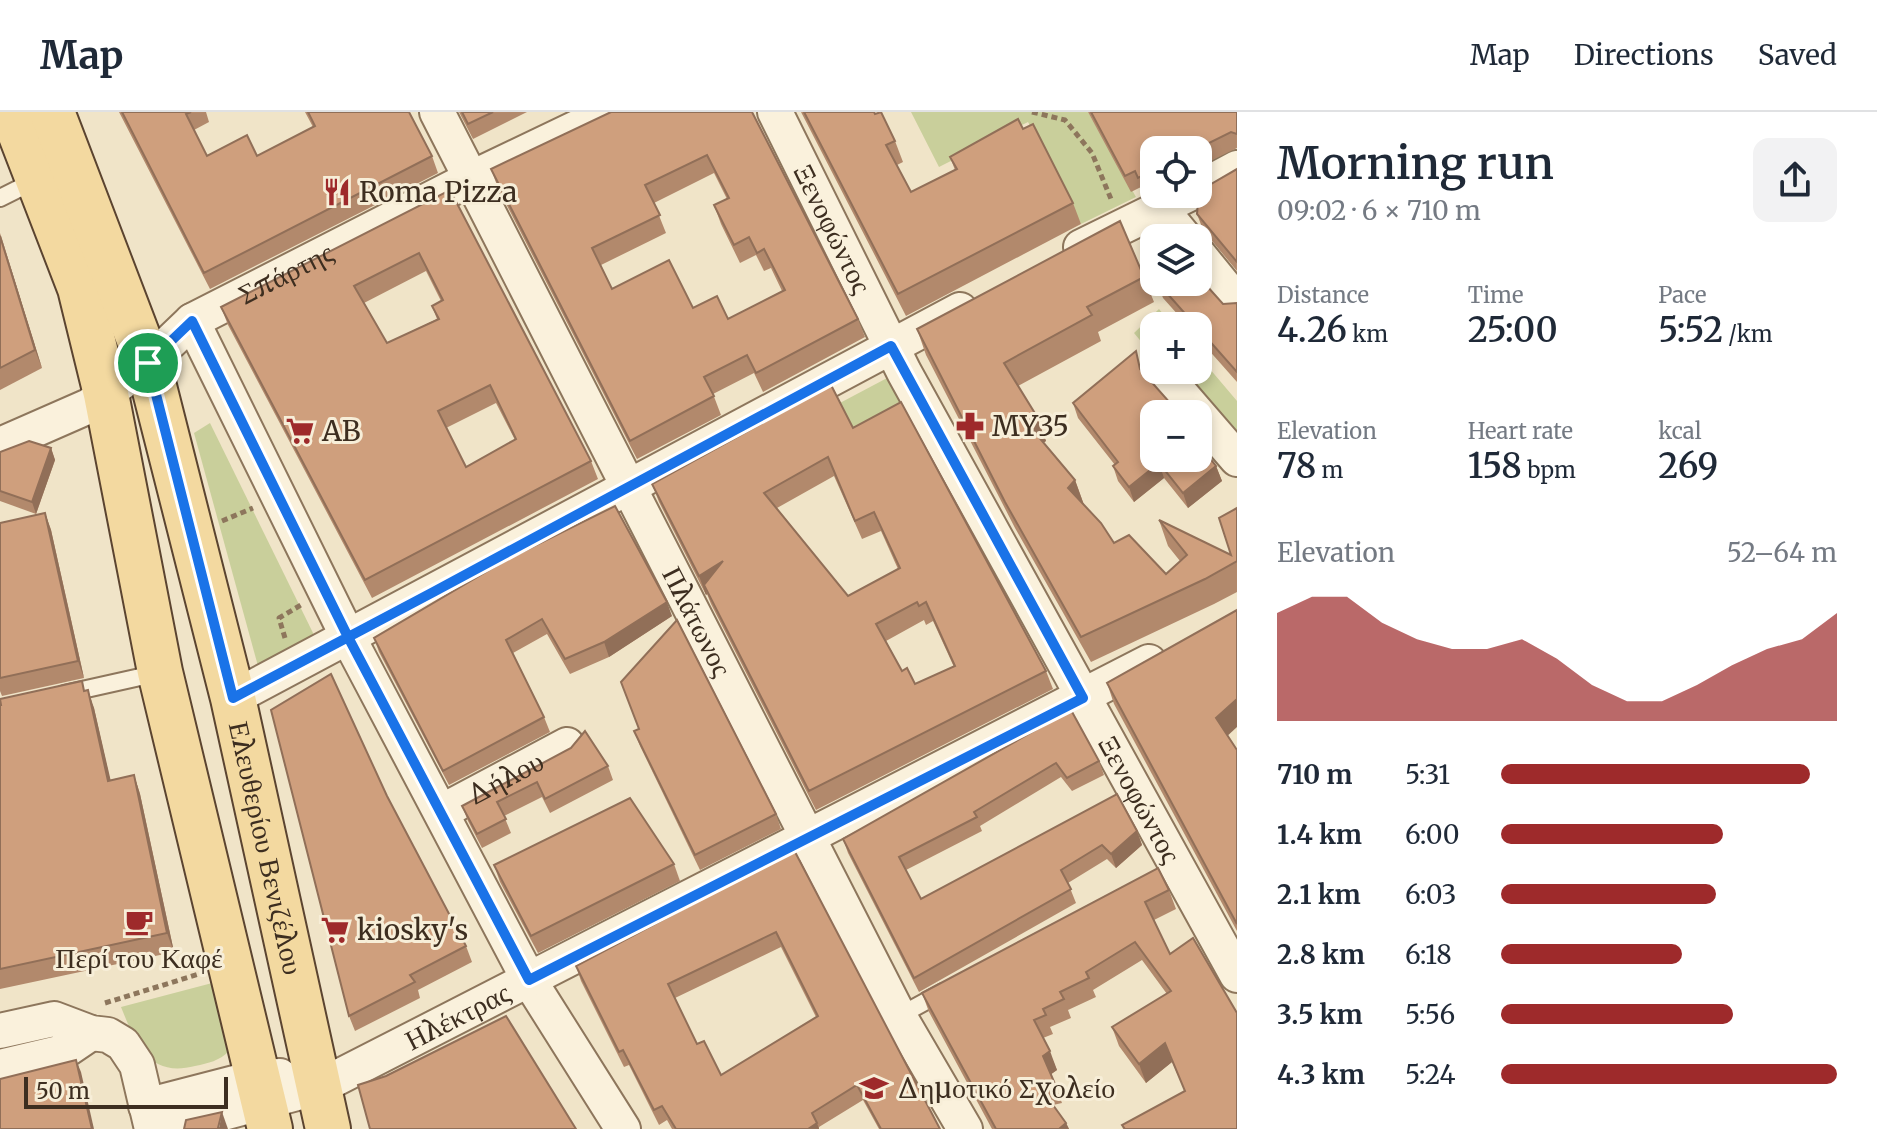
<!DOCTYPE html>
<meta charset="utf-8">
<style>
:root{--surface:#fff;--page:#f2f2f3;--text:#1f2937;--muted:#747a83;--line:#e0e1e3;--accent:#9e2a2b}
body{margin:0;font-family:Merriweather,serif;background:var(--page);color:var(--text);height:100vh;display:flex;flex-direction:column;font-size:30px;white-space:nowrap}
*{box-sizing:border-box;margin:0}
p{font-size:26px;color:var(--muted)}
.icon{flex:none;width:44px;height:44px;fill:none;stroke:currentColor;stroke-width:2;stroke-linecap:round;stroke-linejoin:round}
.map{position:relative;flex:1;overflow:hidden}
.details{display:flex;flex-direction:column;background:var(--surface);width:640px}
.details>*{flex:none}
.buttons{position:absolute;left:1140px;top:24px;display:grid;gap:16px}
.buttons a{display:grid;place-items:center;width:72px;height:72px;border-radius:16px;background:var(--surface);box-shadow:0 4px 12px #0003;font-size:40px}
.scale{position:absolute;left:24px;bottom:20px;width:204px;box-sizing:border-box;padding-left:8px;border:4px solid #3d2e20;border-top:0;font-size:22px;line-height:28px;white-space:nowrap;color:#3d2e20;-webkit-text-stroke:6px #f7eed8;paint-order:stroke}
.pin{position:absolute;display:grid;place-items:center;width:68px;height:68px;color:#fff;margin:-34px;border:4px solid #fff;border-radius:50%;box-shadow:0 2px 8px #0007}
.round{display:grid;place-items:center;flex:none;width:84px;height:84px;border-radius:16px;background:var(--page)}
.overview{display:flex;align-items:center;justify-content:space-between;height:136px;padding:0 40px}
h1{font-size:44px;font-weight:600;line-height:60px}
.stats{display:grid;grid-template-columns:repeat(3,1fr);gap:12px;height:136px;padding:8px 40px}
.stats div{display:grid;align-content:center}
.stats b{font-size:34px;font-weight:600}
.stats small{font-size:22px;font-weight:400}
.stats p{font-size:22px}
.chart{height:224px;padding:16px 40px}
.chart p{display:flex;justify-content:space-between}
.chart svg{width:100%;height:144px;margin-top:8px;fill:var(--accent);opacity:.7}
ul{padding:0 40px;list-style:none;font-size:26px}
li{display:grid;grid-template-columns:128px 96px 1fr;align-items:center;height:60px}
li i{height:20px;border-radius:10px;background:var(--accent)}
header{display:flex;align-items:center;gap:48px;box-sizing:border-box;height:112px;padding:0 40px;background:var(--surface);border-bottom:2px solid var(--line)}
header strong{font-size:38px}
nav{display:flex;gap:44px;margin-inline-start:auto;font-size:28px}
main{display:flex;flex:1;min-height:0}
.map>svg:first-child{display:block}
.green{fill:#c9cf9b}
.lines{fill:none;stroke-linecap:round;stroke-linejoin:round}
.service-casing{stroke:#8d765c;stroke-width:20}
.minor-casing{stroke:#8d765c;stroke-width:38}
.primary-casing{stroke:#5b4430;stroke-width:48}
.path{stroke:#8d765c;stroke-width:5;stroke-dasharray:6 4;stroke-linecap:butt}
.service{stroke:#faf1dc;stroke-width:16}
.minor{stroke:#faf1dc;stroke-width:34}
.primary{stroke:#f3d9a0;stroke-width:44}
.wall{fill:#b2896c;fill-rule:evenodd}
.shaded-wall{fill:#916f58}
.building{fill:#cf9f7d;stroke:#916f58;stroke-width:2;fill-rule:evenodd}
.route-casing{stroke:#fff;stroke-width:16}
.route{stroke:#1a73e8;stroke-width:10}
.labels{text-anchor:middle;stroke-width:6;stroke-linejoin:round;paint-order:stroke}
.poi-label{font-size:28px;fill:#3d2e20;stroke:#f7eed8;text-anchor:start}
.street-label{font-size:28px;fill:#3d2e20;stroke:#f7eed8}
</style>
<header>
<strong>Map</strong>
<nav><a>Map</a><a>Directions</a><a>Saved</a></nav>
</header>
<main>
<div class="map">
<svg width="1237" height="1017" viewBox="0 0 1237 1017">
<rect width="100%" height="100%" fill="#f0e4c8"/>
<g class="green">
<polygon points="911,0 1088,0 1136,85 1081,112 1028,10 939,55"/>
<polygon points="1159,197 1173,214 1154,214 1154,245 1134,221"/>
<polygon points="1198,243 1237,289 1237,340 1165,258 1198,258"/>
<polygon points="889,265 913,307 860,334 838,292"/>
<polygon points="210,311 314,523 258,554 194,321"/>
<path d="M216,870l13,69c-10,10 -20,12 -34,15 -46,12 -59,-22 -74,-59z"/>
</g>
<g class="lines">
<defs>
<g id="service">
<polyline points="0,86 38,67"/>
<polyline points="64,582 158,561"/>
<polyline points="899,904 943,880"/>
</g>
<g id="minor">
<path id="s1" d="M437,0l462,904 66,113"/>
<path id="s2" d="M775,0l129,260 333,603"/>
<polyline points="1198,77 1237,56"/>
<polyline points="1161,97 1185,126"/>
<polyline points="1081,135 1189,82"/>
<polyline points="1198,142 1237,190"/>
<polyline points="192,209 348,525 529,868 623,1017"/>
<polyline points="1161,259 1237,347"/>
<path id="s3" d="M0,333l89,-39 59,-43 44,-42 280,-143 138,-66"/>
<polyline points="233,586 960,198"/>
<path id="s4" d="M443,699l124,-66"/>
<polyline points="0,919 54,907 91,921 108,923 123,932 137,953 152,1017"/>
<polyline points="0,955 63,940 91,921"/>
<polyline points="146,994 258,965 280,964"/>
<path id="s5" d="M164,1017l155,-42 830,-425"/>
</g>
<g id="primary">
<polyline points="12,0 80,176 106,282 160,560 270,1017"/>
<path id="s6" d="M52,0l96,251 85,335 95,431"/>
</g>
</defs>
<use href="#service" class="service-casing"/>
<use href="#minor" class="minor-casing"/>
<use href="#primary" class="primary-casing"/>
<g class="path">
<polyline points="1032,0 1065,8 1092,41 1111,87"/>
<polyline points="222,409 253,396"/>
<polyline points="285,526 279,506 301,493"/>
<polyline points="105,891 199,862"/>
</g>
<use href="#service" class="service"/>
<use href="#minor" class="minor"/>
<use href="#primary" class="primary"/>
</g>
<g class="wall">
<polygon points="119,0 206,0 209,10 194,18 207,44 257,44 313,15 305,0 409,0 432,44 438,61 210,177"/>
<polygon points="459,0 527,0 473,27"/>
<path d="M752,0l106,207 7,18 -102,55 -9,-19 -41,21 8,21 -84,44 -139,-271 -7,-19zM714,61l13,26 -13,6 7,19 19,39 16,-8 8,16 7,-3 11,23 -54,28 -35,-11 -81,-19 -11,-24 65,-32 -12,-30z"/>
<polygon points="801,0 874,0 895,29 903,50 897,53 911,80 955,58 950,45 1023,17 1073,91 1081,112 906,204"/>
<polygon points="1088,0 1237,0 1237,36 1198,55 1198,38 1154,38 1154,77 1144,82 1141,75 1131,80"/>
<polygon points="1237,57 1237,159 1203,118 1197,102"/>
<path d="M450,78l141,271 7,18 -226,119 -144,-273 -7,-18zM426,159l15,30 -9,5 5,13 -50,24 -23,-40zM496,291l19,37 -49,27 -20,-39z"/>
<polygon points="0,121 42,256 0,278"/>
<polygon points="1144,165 1154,190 1098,220 1101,229 1018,274 1036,303 1046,329 1043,331 1075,368 1084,393 1114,431 1166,462 1180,449 1168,434 1159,408 1231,443 1237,396 1237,480 1214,492 1091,550 1015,416 926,243 917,217"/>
<polygon points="1157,170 1223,192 1237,191 1237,270 1198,226 1198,214 1188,214 1163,186"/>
<polygon points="1142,254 1154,302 1216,354 1222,369 1188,396 1164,366 1134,390 1118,369 1113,354 1115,353 1078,306 1073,291"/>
<path d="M853,316l193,243 7,18 -237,121 -105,-206 -4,-10 -1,1 -47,-93 -7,-18zM834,364l28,63 19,-8 17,38 -50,27 -71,-88zM924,508l2,5 7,-4 21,46 -39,17 -13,-13 -16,-30z"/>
<polygon points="51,336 55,348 36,402 0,389 0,340"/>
<polygon points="45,401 51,418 84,566 2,584 0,579 0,411"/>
<polygon points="508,447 672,504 609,545 570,562 547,522 513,541 544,605 550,620 449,673 379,540 374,526"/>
<polygon points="1107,571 1228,624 1237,638 1237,819 1114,592"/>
<polygon points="85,578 94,596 110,668 134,663 140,682 174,840 0,877 0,593"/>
<polygon points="1071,598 1099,649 1104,663 1072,679 1061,665 980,714 982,719 906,758 921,787 1137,719 1142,733 1116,756 1107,747 1068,771 1076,791 919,880 848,741 843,727"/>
<polygon points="634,619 776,702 781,717 700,758 640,634"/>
<polygon points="571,636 608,654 613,668 550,701 542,685 504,704 511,721 482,736 468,709 462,694"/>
<polygon points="387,684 466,834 472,850 418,878 420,886 355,919 349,904"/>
<path d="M794,738l146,279h-61l-16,-29 -44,27v2h-147l-5,-9 -8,5 -30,-60 -5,2 -43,-86 -5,-15zM781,835l35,70 -95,58 -24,-31 -22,-46z"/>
<polygon points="674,752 680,769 538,841 500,770 494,753"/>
<polygon points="1169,778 1176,797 1154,808 1170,842 1237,1017 1123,1017 1122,1013 1185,979 1172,950 1146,971 1119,934 1112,915 1167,882 1142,848 1093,878 1096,885 1068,898 1071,906 1050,915 1053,922 1043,926 1057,958 1051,962 1062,991 1053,993 1066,1011 1069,1017 992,1017 929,900 922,881"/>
</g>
<g class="shaded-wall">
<polygon points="0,121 42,256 35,238"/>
<polygon points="1036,303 1046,329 1035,336 1026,310"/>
<polygon points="51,336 55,348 36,402 32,390"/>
<polygon points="1159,351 1164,366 1134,390 1129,375"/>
<polygon points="1216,354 1222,369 1188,396 1183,381"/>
<polygon points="1075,368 1084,393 1068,376"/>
<polygon points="45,401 51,418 84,566 78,549"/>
<polygon points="723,449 704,473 707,482 706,483 699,464"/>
<polygon points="667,490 672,504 609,545 604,530"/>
<polygon points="88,578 94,596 115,687 108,669"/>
<polygon points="1237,587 1237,615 1224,627 1216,606"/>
<polygon points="134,663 140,682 174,840 167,821"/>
<polygon points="1137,719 1142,733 1116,756 1111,742"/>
<polygon points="1165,931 1172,950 1146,971 1139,952"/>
<polygon points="1050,939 1057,958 1050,963 1043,944"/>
<polygon points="76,948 81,960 94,1017 92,1017"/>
<polygon points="222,1000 228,1017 219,1017"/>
<polygon points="817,1011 819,1017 808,1017"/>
<polygon points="1066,1011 1069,1017 1059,1017"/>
</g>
<g class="building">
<polygon points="122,0 191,0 186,2 207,44 247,23 257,44 315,14 308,0 409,0 432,44 204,161"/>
<polygon points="462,0 493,0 468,12"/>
<path d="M611,0h141l106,207 -102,54 -9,-18 -43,22 10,19 -84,45 -139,-272zM707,43l22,43 -15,7 20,40 15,-8 8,16 7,-4 21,41 -57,29 -11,-23 -24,12 -24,-48 -57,29 -20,-41 68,-33 -15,-30z"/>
<polygon points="804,0 874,0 875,2 881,0 895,29 886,33 911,80 957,57 950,45 1018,7 1023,17 1033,12 1073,91 898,182"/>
<polygon points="1091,0 1237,0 1237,22 1231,20 1195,38 1154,38 1154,58 1138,66 1135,59 1125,64"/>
<polygon points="1237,57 1237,150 1197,102 1199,79"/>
<path d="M450,78l141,271 -226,119 -144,-273zM419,141l24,47 -11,6 7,13 -52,24 -33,-57zM490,273l26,54 -50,28 -28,-56z"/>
<polygon points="1120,109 1144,165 1087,195 1092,203 1004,251 1036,303 1026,310 1075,368 1068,376 1101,411 1114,431 1129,423 1166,462 1187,443 1159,408 1231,443 1219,406 1237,396 1237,449 1205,467 1081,525 1005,390 917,217"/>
<polygon points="0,124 35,238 0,256"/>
<polygon points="1198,164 1223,192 1237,191 1237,260 1198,216 1198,214 1196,214 1157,170 1198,170"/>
<polygon points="1136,239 1140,257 1179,301 1154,302 1154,346 1198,346 1198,331 1216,354 1183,381 1159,351 1129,375 1113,354 1118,350 1073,291"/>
<path d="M831,273l22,43 48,-26 145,269 -237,120 -105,-206 19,-24 -24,15 -47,-92zM828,345l27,64 19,-9 26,56 -52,28 -84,-103zM917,490l2,4 7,-4 29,64 -40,18 -8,-16 -5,3 -26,-47z"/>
<polygon points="29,329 51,336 32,390 0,379 0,340"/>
<polygon points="615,394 667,490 604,530 565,547 542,507 506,528 544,605 443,659 374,526 508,447"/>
<polygon points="45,401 78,549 0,566 0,411"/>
<polygon points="1237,498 1237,587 1216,606 1237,638 1237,812 1107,571"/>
<polygon points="677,508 776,702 695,743 634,619 639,617 621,570"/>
<polygon points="331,562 387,684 466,834 410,863 415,870 349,904 271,598"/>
<polygon points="82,569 84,579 88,578 108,669 134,663 167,821 0,857 0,593 1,593 0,587"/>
<polygon points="1071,598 1099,649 1067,666 1056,651 974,700 977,705 899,745 921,787 1117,682 1137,719 1111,742 1102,733 1061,758 1071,777 914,866 843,727"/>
<polygon points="585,619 608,654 545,687 537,670 497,690 506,707 477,722 462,694 571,636"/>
<polygon points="630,686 674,752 531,824 494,753"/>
<path d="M794,738l146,279h-59l-24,-44 -45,28 5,10 -9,6h-132l-14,-23 -8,4 -31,-60 -4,2 -43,-86zM776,820l42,84 -97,59 -17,-34 -7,3 -29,-60z"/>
<polygon points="1158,756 1169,778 1145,790 1170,842 1193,826 1237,901 1237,1017 1125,1017 1122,1013 1185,979 1165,931 1139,952 1112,915 1171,879 1135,830 1086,860 1089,866 1060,880 1064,887 1043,897 1046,903 1034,908 1050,939 1043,944 1055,972 1040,975 1066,1011 1059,1017 996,1017 922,881"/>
<polygon points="506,904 576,1017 370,1017 358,973 386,964"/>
<polygon points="76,948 92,1017 0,1017 0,967"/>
<polygon points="222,1000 218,1016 223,1017 184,1017 186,1008"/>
</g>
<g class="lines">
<defs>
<path id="route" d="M148,251l85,335c220,-116 439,-233 658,-352l192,352 -554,282 -181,-343 -156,-316 -44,42"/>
</defs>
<use href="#route" class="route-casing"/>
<use href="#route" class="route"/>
</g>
<defs>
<symbol id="restaurant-bare" viewBox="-9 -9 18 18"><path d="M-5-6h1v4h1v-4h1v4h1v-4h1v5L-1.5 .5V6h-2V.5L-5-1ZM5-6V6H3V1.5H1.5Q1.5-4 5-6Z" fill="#9e2a2b" stroke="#f7eed8" stroke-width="2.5" paint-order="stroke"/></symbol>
<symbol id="pharmacy-bare" viewBox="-9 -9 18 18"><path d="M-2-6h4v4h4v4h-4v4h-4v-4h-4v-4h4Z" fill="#9e2a2b" stroke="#f7eed8" stroke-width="2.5" paint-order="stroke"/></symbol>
<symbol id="supermarket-bare" viewBox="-9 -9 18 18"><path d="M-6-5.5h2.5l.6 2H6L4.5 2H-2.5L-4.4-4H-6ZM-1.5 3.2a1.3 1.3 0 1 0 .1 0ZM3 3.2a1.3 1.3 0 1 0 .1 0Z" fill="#9e2a2b" stroke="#f7eed8" stroke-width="2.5" paint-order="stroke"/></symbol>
<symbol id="cafe-bare" viewBox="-9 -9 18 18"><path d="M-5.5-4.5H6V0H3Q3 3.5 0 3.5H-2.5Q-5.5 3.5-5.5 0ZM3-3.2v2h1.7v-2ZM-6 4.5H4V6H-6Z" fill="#9e2a2b" stroke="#f7eed8" stroke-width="2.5" paint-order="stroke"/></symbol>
<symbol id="school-bare" viewBox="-9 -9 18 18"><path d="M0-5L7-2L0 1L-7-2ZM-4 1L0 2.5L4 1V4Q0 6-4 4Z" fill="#9e2a2b" stroke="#f7eed8" stroke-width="2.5" paint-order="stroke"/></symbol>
</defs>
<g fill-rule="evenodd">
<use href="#restaurant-bare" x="317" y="60" width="40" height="40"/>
<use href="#pharmacy-bare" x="950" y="294" width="40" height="40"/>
<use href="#supermarket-bare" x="280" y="299" width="40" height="40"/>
<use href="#cafe-bare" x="119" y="790" width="40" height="40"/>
<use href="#supermarket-bare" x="315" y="798" width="40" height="40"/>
<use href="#school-bare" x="854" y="956" width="40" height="40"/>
</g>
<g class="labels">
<g class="poi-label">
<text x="359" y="90">Roma Pizza</text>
<text x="992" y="324">MY35</text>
<text x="322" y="329">AB</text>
<text x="357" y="828">kiosky's</text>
<text x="139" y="856" text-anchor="middle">Περί του Καφέ</text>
<text x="896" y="986">Δημοτικό Σχολείο</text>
</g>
<g class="street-label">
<text dy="10" stroke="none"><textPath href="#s2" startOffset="130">Ξενοφώντος</textPath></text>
<text dy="10" stroke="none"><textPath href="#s3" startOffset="336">Σπάρτης</textPath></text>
<text dy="10" stroke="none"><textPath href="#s1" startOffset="572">Πλάτωνος</textPath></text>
<text dy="10" stroke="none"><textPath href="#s4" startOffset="70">Δήλου</textPath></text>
<text dy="10" stroke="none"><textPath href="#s2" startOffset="778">Ξενοφώντος</textPath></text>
<text dy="10" stroke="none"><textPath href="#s6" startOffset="768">Ελευθερίου Βενιζέλου</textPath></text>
<text dy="10" stroke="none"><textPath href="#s5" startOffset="316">Ηλέκτρας</textPath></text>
</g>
</g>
</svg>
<div class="buttons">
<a><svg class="icon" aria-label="locate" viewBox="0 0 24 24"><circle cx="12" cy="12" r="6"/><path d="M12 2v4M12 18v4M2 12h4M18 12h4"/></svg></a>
<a><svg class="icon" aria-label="layers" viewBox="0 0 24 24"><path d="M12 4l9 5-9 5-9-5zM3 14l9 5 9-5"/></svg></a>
<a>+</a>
<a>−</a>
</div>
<div class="scale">50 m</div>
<div class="pin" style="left:148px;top:251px;background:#1e9e55"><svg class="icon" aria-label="arrive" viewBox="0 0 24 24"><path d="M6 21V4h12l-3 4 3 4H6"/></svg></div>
</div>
<section class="details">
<div class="overview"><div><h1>Morning run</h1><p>09:02 · 6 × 710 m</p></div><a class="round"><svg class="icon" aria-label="share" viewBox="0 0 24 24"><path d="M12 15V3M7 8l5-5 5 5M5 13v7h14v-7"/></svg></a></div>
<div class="stats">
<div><p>Distance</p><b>4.26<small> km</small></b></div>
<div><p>Time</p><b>25:00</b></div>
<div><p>Pace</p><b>5:52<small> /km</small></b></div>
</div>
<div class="stats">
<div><p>Elevation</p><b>78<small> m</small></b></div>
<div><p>Heart rate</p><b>158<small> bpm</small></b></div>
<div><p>kcal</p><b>269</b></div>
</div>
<div class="chart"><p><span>Elevation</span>52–64 m</p>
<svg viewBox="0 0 160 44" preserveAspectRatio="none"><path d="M0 44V11L10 6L20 6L30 14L40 19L50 22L60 22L70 19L80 25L90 33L100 38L110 38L120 33L130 27L140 22L150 19L160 11V44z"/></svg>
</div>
<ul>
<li><b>710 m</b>5:31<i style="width:92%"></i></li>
<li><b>1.4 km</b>6:00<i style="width:66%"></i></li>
<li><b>2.1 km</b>6:03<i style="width:64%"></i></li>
<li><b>2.8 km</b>6:18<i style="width:54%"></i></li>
<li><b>3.5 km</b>5:56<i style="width:69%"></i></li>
<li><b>4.3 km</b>5:24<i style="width:100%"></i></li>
</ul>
</section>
</main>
